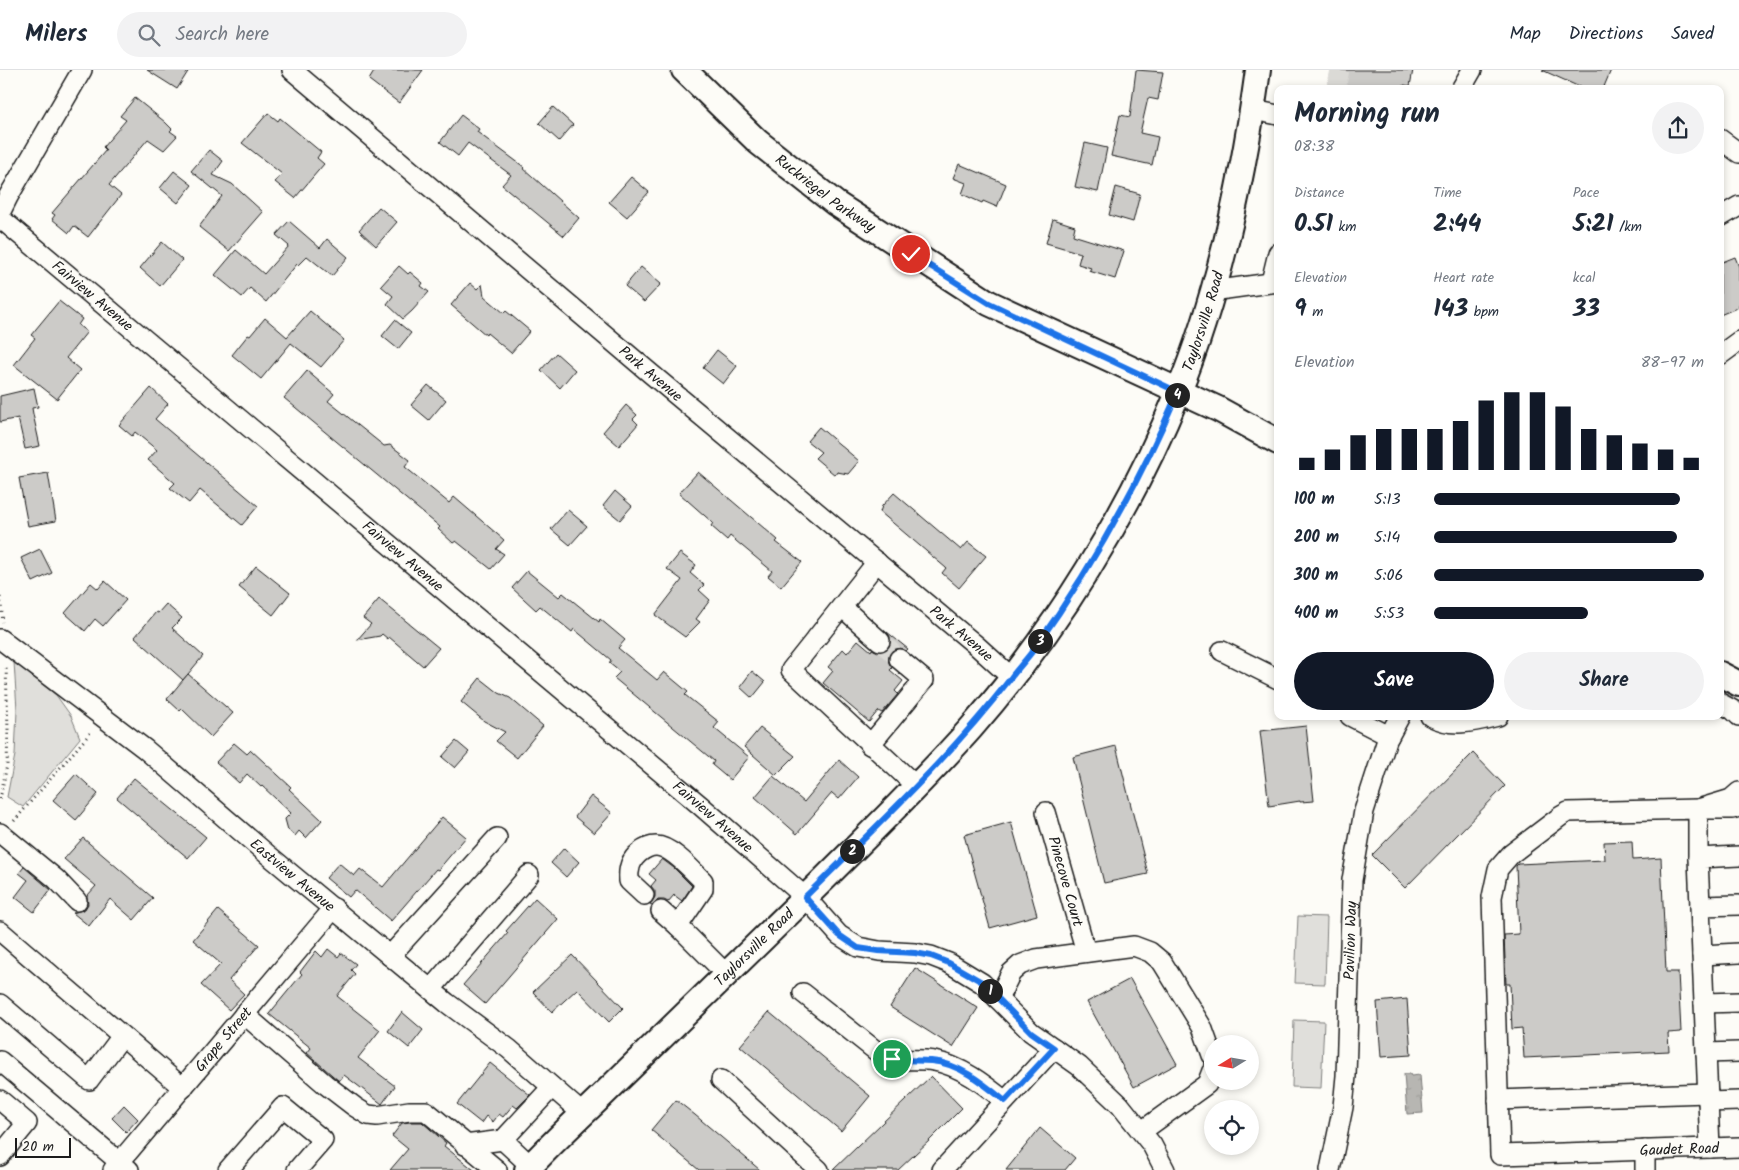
<!DOCTYPE html>
<meta charset="utf-8">
<style>
:root{--surface:#fff;--page:#f2f2f3;--text:#1f2937;--muted:#747a83;--line:#e0e1e3;--accent:#111827}
body{margin:0;font-family:Kalam,sans-serif;background:var(--page);color:var(--text);height:100vh;display:flex;flex-direction:column;font-size:19px;white-space:nowrap}
*{box-sizing:border-box;margin:0}
p{font-size:16px;color:var(--muted)}
.icon{flex:none;width:28px;height:28px;fill:none;stroke:currentColor;stroke-width:2;stroke-linecap:round;stroke-linejoin:round}
.map{position:relative;flex:1;overflow:hidden}
.sheet{position:absolute;left:1274px;top:15px;width:450px;height:635px;display:flex;flex-direction:column;background:var(--surface);border-radius:10px;box-shadow:0 2px 8px #0003}
.sheet>*{flex:none}
.needle{width:32px;rotate:259deg}
.controls{position:absolute;left:1204px;top:965px;display:grid;gap:10px}
.controls a{display:grid;place-items:center;width:55px;height:55px;border-radius:50%;background:var(--surface);box-shadow:0 2px 8px #0003;font-size:25px}
.scale{position:absolute;left:15px;bottom:12px;width:56px;box-sizing:border-box;padding-left:5px;border:2px solid #1c1c1c;border-top:0;font-size:14px;line-height:18px;white-space:nowrap;color:#1c1c1c;-webkit-text-stroke:4px #fdfcf7;paint-order:stroke}
.pin{position:absolute;display:grid;place-items:center;width:42px;height:42px;color:#fff;margin:-21px;border:2px solid #fff;border-radius:50%;box-shadow:0 1px 5px #0007}
.km{position:absolute;width:25px;height:25px;margin:-12px;border-radius:50%;background:#222;color:#fff;font-size:14px;line-height:25px;text-align:center}
.round{display:grid;place-items:center;flex:none;width:52px;height:52px;border-radius:26px;background:var(--page)}
.overview{display:flex;align-items:center;justify-content:space-between;height:85px;padding:0 20px}
h1{font-size:28px;font-weight:700;line-height:38px}
.stats{display:grid;grid-template-columns:repeat(3,1fr);gap:8px;height:85px;padding:5px 20px}
.stats div{display:grid;align-content:center}
.stats b{font-size:25px;font-weight:700}
.stats small{font-size:14px;font-weight:400}
.stats p{font-size:14px}
.chart{height:140px;padding:10px 20px}
.chart p{display:flex;justify-content:space-between}
.chart svg{width:100%;height:90px;margin-top:5px;stroke:var(--accent);stroke-width:6}
.cta{display:flex;gap:10px;margin-top:auto;padding:10px 20px}
.cta a{flex:1;height:58px;border-radius:30px;background:var(--accent);color:#fff;font-size:20px;font-weight:700;line-height:58px;text-align:center}
.cta a+a{background:var(--page);color:var(--text)}
ul{padding:0 20px;list-style:none;font-size:16px}
li{display:grid;grid-template-columns:80px 60px 1fr;align-items:center;height:38px}
li i{height:12px;border-radius:6px;background:var(--accent)}
header{display:flex;align-items:center;gap:30px;box-sizing:border-box;height:70px;padding:0 25px;background:var(--surface);border-bottom:1px solid var(--line)}
header strong{font-size:24px}
nav{display:flex;gap:28px;margin-inline-start:auto;font-size:18px}
.search{width:350px;height:45px;background:var(--page);display:flex;align-items:center;gap:12px;box-sizing:border-box;padding:0 18px;border-radius:28px;color:var(--muted);font-size:19px}
.map>svg:first-child{display:block}
.park{fill:#e0dfdb;stroke:#7e7e7c}
.water{fill:url(#water-ripples);stroke:#797876}
.building{fill:#cccbc8;stroke:#1c1c1c}
.lines{fill:none;stroke-linecap:round;stroke-linejoin:round}
.minor-tunnel{stroke:#dbdad6;stroke-width:19;stroke-dasharray:19 9;stroke-linecap:butt}
.minor-casing{stroke:#1c1c1c;stroke-width:22}
.major-casing{stroke:#1c1c1c;stroke-width:28}
.path{stroke:#1c1c1c;stroke-width:3;stroke-dasharray:1 4;stroke-linecap:butt}
.minor{stroke:#fdfcf7;stroke-width:19}
.major{stroke:#fdfcf7;stroke-width:24}
.route-casing{stroke:#fff;stroke-width:10}
.route{stroke:#1a73e8;stroke-width:6}
.labels{text-anchor:middle;stroke-width:5;stroke-linejoin:round;paint-order:stroke}
.street-label{font-size:15px;fill:#1c1c1c;stroke:#fdfcf7}
</style>
<header>
<strong>Milers</strong>
<div class="search"><svg class="icon" aria-label="search" viewBox="0 0 24 24"><circle cx="10" cy="10" r="6"/><path d="M15 15l6 6"/></svg>Search here</div>
<nav><a>Map</a><a>Directions</a><a>Saved</a></nav>
</header>
<div class="map">
<svg width="1739" height="1100" viewBox="0 0 1739 1100">
<defs>
<pattern id="water-ripples" width="26" height="14" patternUnits="userSpaceOnUse" patternTransform="scale(1.25)"><rect width="26" height="14" fill="#b7b6b2"/><path d="M2 4q2-2 4 0t4 0M15 11q2-2 4 0t4 0" fill="none" stroke="#9d9c98"/></pattern>
</defs>
<rect width="100%" height="100%" fill="#fdfcf7"/>
<filter id="ink" filterUnits="userSpaceOnUse"><feTurbulence type="fractalNoise" baseFrequency=".02" numOctaves="2"/><feDisplacementMap in="SourceGraphic" scale="10" xChannelSelector="R" yChannelSelector="G"/><feConvolveMatrix kernelMatrix="1 2 1 2 8 2 1 2 1" color-interpolation-filters="sRGB"/></filter>
<g filter="url(#ink)">
<g class="park">
<polygon points="14,592 56,625 71,646 80,668 23,737 7,727 15,685 17,640"/>
<polygon points="1298,846 1327,847 1325,914 1295,913"/>
<polygon points="1294,950 1324,951 1321,1018 1292,1017"/>
</g>
<polygon class="water" points="1404,1004 1410,1004 1411,1006 1420,1005 1423,1043 1407,1044"/>
<g class="building">
<polygon points="147,0 189,0 177,19"/>
<polygon points="375,0 423,0 399,33 369,10"/>
<polygon points="1136,0 1163,2 1158,30 1148,28 1140,63 1158,67 1152,95 1111,86 1120,45 1130,47"/>
<polygon points="1332,0 1413,0 1410,16 1404,15 1403,19 1329,19"/>
<polygon points="1542,0 1611,0 1603,19 1584,19"/>
<polygon points="135,28 165,52 172,59 170,61 177,66 164,80 148,69 109,115 121,125 88,167 74,156 69,163 52,149 55,145 52,143 106,80 103,77 126,50 120,46"/>
<polygon points="553,37 573,55 559,71 539,53"/>
<polygon points="268,43 278,51 280,48 321,82 317,88 324,94 295,128 275,112 282,104 242,73"/>
<polygon points="461,45 479,59 477,62 524,97 523,98 579,148 564,166 502,115 511,105 468,73 458,86 440,72"/>
<polygon points="1085,73 1107,78 1098,122 1075,117"/>
<polygon points="209,80 223,91 213,105 232,114 263,142 229,181 199,157 222,126 191,101"/>
<polygon points="959,94 1006,114 997,137 983,131 982,133 962,124 966,113 953,108"/>
<polygon points="174,101 192,115 178,133 160,118"/>
<polygon points="631,107 649,122 627,147 609,132"/>
<polygon points="1116,117 1140,124 1133,152 1109,145"/>
<polygon points="379,137 397,152 376,176 359,160"/>
<polygon points="1053,149 1075,156 1073,165 1124,181 1115,209 1089,201 1091,198 1078,194 1081,183 1046,173"/>
<polygon points="289,151 320,178 327,169 348,187 332,206 307,186 298,195 297,194 266,232 250,218 242,227 215,205 236,180 264,204 289,176 276,165"/>
<polygon points="162,172 182,190 160,216 140,198"/>
<polygon points="1735,187 1739,197 1739,237 1720,245 1720,193"/>
<polygon points="399,196 408,204 410,202 423,213 421,216 429,222 412,241 403,249 387,234 393,226 381,216"/>
<polygon points="641,197 661,214 644,232 625,216"/>
<polygon points="470,213 477,219 482,214 484,226 504,243 506,241 530,261 511,283 487,263 486,265 451,235"/>
<polygon points="59,231 82,249 78,255 87,262 66,288 80,300 57,329 14,295 35,268 31,265"/>
<polygon points="310,241 344,270 321,297 291,273 261,309 232,285 248,265 250,266 265,248 287,267"/>
<polygon points="395,250 411,263 398,279 382,266"/>
<polygon points="717,280 737,296 723,314 703,298"/>
<polygon points="556,283 575,300 560,318 541,300"/>
<polygon points="307,301 334,324 328,331 384,376 390,375 410,390 405,397 449,433 454,427 504,470 496,479 504,484 491,499 456,471 453,473 438,459 440,457 400,424 284,328"/>
<polygon points="428,315 446,330 429,350 411,335"/>
<polygon points="34,318 38,337 32,338 33,344 40,376 25,379 18,348 0,352 0,326"/>
<polygon points="151,318 168,334 155,349 258,436 242,455 200,420 189,433 170,418 175,413 148,390 157,380 135,362 132,366 119,355"/>
<polygon points="626,335 637,345 633,349 638,354 619,376 603,362"/>
<polygon points="819,357 859,391 848,404 837,402 835,405 815,388 821,382 807,371"/>
<polygon points="698,402 778,470 776,472 802,492 781,517 768,506 772,501 730,466 727,470 711,456 713,453 679,423"/>
<polygon points="48,403 56,451 28,456 19,408"/>
<polygon points="615,421 632,436 620,450 603,436"/>
<polygon points="894,423 961,480 968,472 986,486 959,518 942,503 946,498 880,442 882,436"/>
<polygon points="568,440 587,456 570,475 551,459"/>
<polygon points="40,479 52,503 33,512 21,488"/>
<polygon points="680,483 696,495 690,503 704,515 699,520 710,530 696,549 700,552 685,567 655,545 682,510 667,499"/>
<polygon points="256,496 290,523 273,545 239,517"/>
<polygon points="527,501 559,527 563,523 599,552 600,549 625,570 618,578 657,610 664,602 688,622 685,625 719,652 714,658 749,687 730,710 712,695 714,691 614,608 620,602 609,593 611,590 574,559 572,562 540,536 536,540 512,518"/>
<polygon points="105,511 126,530 103,556 95,549 85,561 65,543 91,513 98,519"/>
<polygon points="379,529 439,578 423,596 389,567 388,569 382,564 380,566 357,570 371,554 363,548"/>
<polygon points="166,534 182,548 172,558 203,586 183,610 135,567 156,542 158,543"/>
<polygon points="887,562 908,579 906,581 900,578 895,579 890,582 888,588 889,593 892,598 890,600 903,611 895,621 898,624 882,643 878,641 869,652 823,613 833,601 828,597 843,579 847,583 858,570 871,581 872,579 878,582 884,581 889,578 891,573 890,567"/>
<polygon points="752,601 765,612 752,628 740,617"/>
<polygon points="188,604 233,643 211,667 182,639 180,641 167,629"/>
<polygon points="480,608 499,623 510,628 543,656 517,688 496,671 505,662 484,651 461,632"/>
<polygon points="1306,656 1314,731 1300,732 1300,731 1269,736 1260,661"/>
<polygon points="760,658 795,686 776,705 744,677"/>
<polygon points="456,671 469,682 455,698 442,687"/>
<polygon points="234,673 247,684 251,680 291,717 289,719 322,750 306,768 299,761 295,766 288,760 285,749 291,743 262,716 261,717 247,704 239,713 216,692"/>
<polygon points="1116,676 1148,804 1104,813 1073,687"/>
<polygon points="1473,683 1505,716 1405,818 1372,785"/>
<polygon points="839,690 858,707 839,729 832,723 797,764 755,727 773,706 804,732"/>
<polygon points="76,704 98,724 76,750 53,730"/>
<polygon points="134,708 206,767 188,788 117,728"/>
<polygon points="591,726 612,743 594,763 575,747"/>
<polygon points="442,747 466,767 438,800 436,799 391,851 355,820 349,827 326,808 339,793 354,806 360,799 383,817"/>
<polygon points="1011,752 1037,845 990,858 964,765"/>
<polygon points="83,768 153,828 134,850 110,829 89,856 73,843 85,839 88,834 87,826 96,816 64,789"/>
<polygon points="1632,771 1633,790 1661,788 1666,902 1678,902 1681,962 1668,963 1669,981 1524,988 1522,958 1512,959 1510,914 1506,914 1504,865 1519,864 1516,796 1518,794 1605,790 1604,772"/>
<polygon points="564,778 579,792 566,807 551,793"/>
<polygon points="662,789 674,798 692,816 682,831 674,825 668,832 664,830 658,830 652,835 650,834 655,827 655,821 651,816 656,810 649,804"/>
<polygon points="24,797 51,820 34,842 15,827 28,810 19,803"/>
<polygon points="535,828 558,849 485,934 463,915 508,863 506,861"/>
<polygon points="218,840 259,875 229,910 244,924 229,940 201,915 221,894 193,870"/>
<polygon points="328,879 338,887 341,883 356,894 351,900 355,904 337,926 380,960 358,988 395,1016 382,1034 344,1005 339,1011 332,1005 307,983 311,978 269,944 302,904 300,902 316,881 322,887"/>
<polygon points="572,885 623,938 609,952 577,919 552,942 533,922"/>
<polygon points="915,898 978,938 953,977 890,937"/>
<polygon points="1130,909 1177,994 1134,1017 1087,932"/>
<polygon points="1407,929 1411,985 1381,987 1377,932"/>
<polygon points="402,942 423,960 409,978 388,961"/>
<polygon points="769,942 870,1026 841,1061 740,976"/>
<polygon points="490,993 530,1025 517,1038 513,1035 503,1047 499,1044 493,1052 486,1046 481,1053 457,1034"/>
<polygon points="931,1006 962,1038 930,1070 898,1100 833,1100"/>
<polygon points="676,1030 695,1045 760,1100 699,1100 651,1060"/>
<polygon points="124,1035 138,1049 126,1062 112,1048"/>
<polygon points="410,1052 422,1052 446,1073 444,1076 474,1100 390,1100 408,1079 392,1066 402,1053"/>
<polygon points="1040,1058 1075,1088 1065,1100 1006,1100"/>
</g>
<g class="lines">
<g class="minor-tunnel">
<polyline points="1336,19 1340,0"/>
<polyline points="880,571 899,589"/>
</g>
<defs>
<g id="minor">
<path id="s1" d="M292,0l358,303 327,273 34,31"/>
<polyline points="1461,19 1472,0"/>
<polyline points="1253,40 1278,45"/>
<polyline points="1720,69 1739,83"/>
<polyline points="0,143 8,127 82,0"/>
<polyline points="1720,147 1739,136"/>
<path id="s2" d="M0,148l701,588 104,91 34,38 19,12 21,4 36,2 16,3 18,7 33,20 49,49 48,34 41,39 32,40 13,25"/>
<polyline points="1271,212 1278,183"/>
<polyline points="1212,221 1278,212"/>
<polyline points="1720,285 1739,271"/>
<polyline points="877,492 791,600 916,716"/>
<polyline points="842,537 880,571"/>
<path id="s3" d="M0,569l145,110 122,105 180,149 62,46 75,66"/>
<polyline points="1222,581 1278,609"/>
<polyline points="1720,633 1733,640 1739,646"/>
<polyline points="1350,646 1389,666"/>
<path d="M1430,646c23,12 44,6 68,0"/>
<polyline points="870,675 924,610 899,589"/>
<polyline points="1739,722 1731,729 1698,739 1732,739 1739,737"/>
<path id="s4" d="M1046,742l40,140"/>
<polyline points="0,763 56,809 77,831"/>
<path id="s5" d="M1698,788v-49l-130,3 -7,4 -50,38 -13,15 -6,28 8,258 239,-8"/>
<path d="M644,825l-15,-14c-1,-10 1,-21 10,-28 5,-4 10,-7 17,-7 15,0 37,25 47,35v8l-25,37 -17,-15"/>
<polyline points="1700,836 1739,835"/>
<polyline points="678,856 726,904"/>
<polyline points="0,861 183,1018"/>
<polyline points="1702,885 1739,883"/>
<polyline points="390,886 497,768"/>
<polyline points="431,919 529,805"/>
<path d="M803,923l77,61c20,9 34,4 54,7 27,5 50,23 71,40"/>
<polyline points="998,929 1011,903 1020,895 1036,889 1134,876 1150,882 1162,892 1202,957 1212,985"/>
<polyline points="1704,933 1739,932"/>
<polyline points="0,934 89,1010 122,966"/>
<polyline points="244,944 325,1014 355,1037 368,1045 377,1046 409,1041 426,1041 497,1100"/>
<polyline points="1706,983 1739,982"/>
<polyline points="0,991 129,1100"/>
<polyline points="721,1010 819,1100"/>
<polyline points="0,1030 27,1053 0,1086"/>
<polyline points="1498,1030 1708,1023"/>
<polyline points="1708,1032 1739,1031"/>
<polyline points="1142,1061 1207,1014 1212,1001"/>
<polyline points="503,1070 531,1096"/>
<polyline points="465,1075 503,1070 552,1017"/>
<polyline points="1710,1078 1698,788 1739,786"/>
<polyline points="1645,1080 1645,1100"/>
<path id="s6" d="M113,1100l221,-262"/>
<polyline points="228,1100 283,1037 323,1070 297,1100"/>
<polyline points="942,1100 1054,978"/>
<path id="s7" d="M1330,1100l13,-63 3,-31 6,-196 12,-69 23,-71 13,-24"/>
</g>
<g id="major">
<path id="s8" d="M684,0l74,72 77,61 154,100 229,106 60,33"/>
<polyline points="1720,604 1739,614"/>
<path id="s9" d="M527,1100c29,-32 62,-61 92,-91 67,-65 133,-130 200,-195 51,-51 104,-102 152,-156 85,-97 158,-215 207,-335 42,-103 65,-213 80,-323"/>
</g>
</defs>
<use href="#minor" class="minor-casing"/>
<use href="#major" class="major-casing"/>
<g class="path">
<polyline points="0,527 3,552"/>
<polyline points="0,729 7,695 8,659 6,598"/>
<polyline points="14,751 92,661"/>
</g>
<use href="#minor" class="minor"/>
<use href="#major" class="major"/>
</g>
</g>
<g class="lines" filter="url(#ink)">
<defs>
<path id="route" d="M892,989c13,2 26,1 39,2 28,2 53,23 74,40l49,-53 -23,-16 -49,-50 -33,-19 -18,-7 -16,-3 -37,-2 -20,-3 -19,-13 -34,-38c71,-70 144,-139 205,-218 8,-11 17,-20 24,-30 58,-81 105,-166 144,-257l-189,-89 -78,-49"/>
</defs>
<use href="#route" class="route-casing"/>
<use href="#route" class="route"/>
</g>
<g class="labels">
<g class="street-label">
<text dy="5" stroke="none"><textPath href="#s8" startOffset="188">Ruckriegel Parkway</textPath></text>
<text dy="5" stroke="none"><textPath href="#s2" startOffset="121">Fairview Avenue</textPath></text>
<text dy="5" stroke="none"><textPath href="#s9" startOffset="1098">Taylorsville Road</textPath></text>
<text dy="5" stroke="none"><textPath href="#s1" startOffset="470">Park Avenue</textPath></text>
<text dy="5" stroke="none"><textPath href="#s2" startOffset="526">Fairview Avenue</textPath></text>
<text dy="5" stroke="none"><textPath href="#s1" startOffset="875">Park Avenue</textPath></text>
<text dy="5" stroke="none"><textPath href="#s2" startOffset="931">Fairview Avenue</textPath></text>
<text dy="5" stroke="none"><textPath href="#s3" startOffset="376">Eastview Avenue</textPath></text>
<text dy="5" stroke="none"><textPath href="#s4" startOffset="72">Pinecove Court</textPath></text>
<text dy="5" stroke="none"><textPath href="#s7" startOffset="231">Pavilion Way</textPath></text>
<text dy="5" stroke="none"><textPath href="#s9" startOffset="318">Taylorsville Road</textPath></text>
<text dy="5" stroke="none"><textPath href="#s6" startOffset="171">Grape Street</textPath></text>
<text dy="5" stroke="none"><textPath href="#s5" startOffset="736">Gaudet Road</textPath></text>
</g>
</g>
</svg>
<div class="controls">
<a><svg class="needle" viewBox="-14 -14 28 28"><path d="M0-13l5 13h-10z" fill="#e53935"/><path d="M0 13l5-13h-10z" fill="#747a83"/></svg></a>
<a><svg class="icon" aria-label="locate" viewBox="0 0 24 24"><circle cx="12" cy="12" r="6"/><path d="M12 2v4M12 18v4M2 12h4M18 12h4"/></svg></a>
</div>
<div class="scale">20 m</div>
<div class="pin" style="left:892px;top:989px;background:#1e9e55"><svg class="icon" aria-label="arrive" viewBox="0 0 24 24"><path d="M6 21V4h12l-3 4 3 4H6"/></svg></div>
<div class="pin" style="left:911px;top:184px;background:#d93025"><svg class="icon" aria-label="check" viewBox="0 0 24 24"><path d="M5 12l5 5 9-10"/></svg></div>
<b class="km" style="left:990px;top:921px">1</b>
<b class="km" style="left:852px;top:781px">2</b>
<b class="km" style="left:1040px;top:571px">3</b>
<b class="km" style="left:1177px;top:325px">4</b>
<section class="sheet">
<div class="overview"><div><h1>Morning run</h1><p>08:38</p></div><a class="round"><svg class="icon" aria-label="share" viewBox="0 0 24 24"><path d="M12 15V3M7 8l5-5 5 5M5 13v7h14v-7"/></svg></a></div>
<div class="stats">
<div><p>Distance</p><b>0.51<small> km</small></b></div>
<div><p>Time</p><b>2:44</b></div>
<div><p>Pace</p><b>5:21<small> /km</small></b></div>
</div>
<div class="stats">
<div><p>Elevation</p><b>9<small> m</small></b></div>
<div><p>Heart rate</p><b>143<small> bpm</small></b></div>
<div><p>kcal</p><b>33</b></div>
</div>
<div class="chart"><p><span>Elevation</span>88–97 m</p>
<svg viewBox="0 0 160 44" preserveAspectRatio="none"><path d="M5 44V38M15 44V34M25 44V27M35 44V24M45 44V24M55 44V24M65 44V20M75 44V10M85 44V6M95 44V6M105 44V13M115 44V24M125 44V27M135 44V31M145 44V34M155 44V38"/></svg>
</div>
<ul>
<li><b>100 m</b>5:13<i style="width:91%"></i></li>
<li><b>200 m</b>5:14<i style="width:90%"></i></li>
<li><b>300 m</b>5:06<i style="width:100%"></i></li>
<li><b>400 m</b>5:53<i style="width:57%"></i></li>
</ul>
<div class="cta"><a>Save</a><a>Share</a></div>
</section>
</div>
